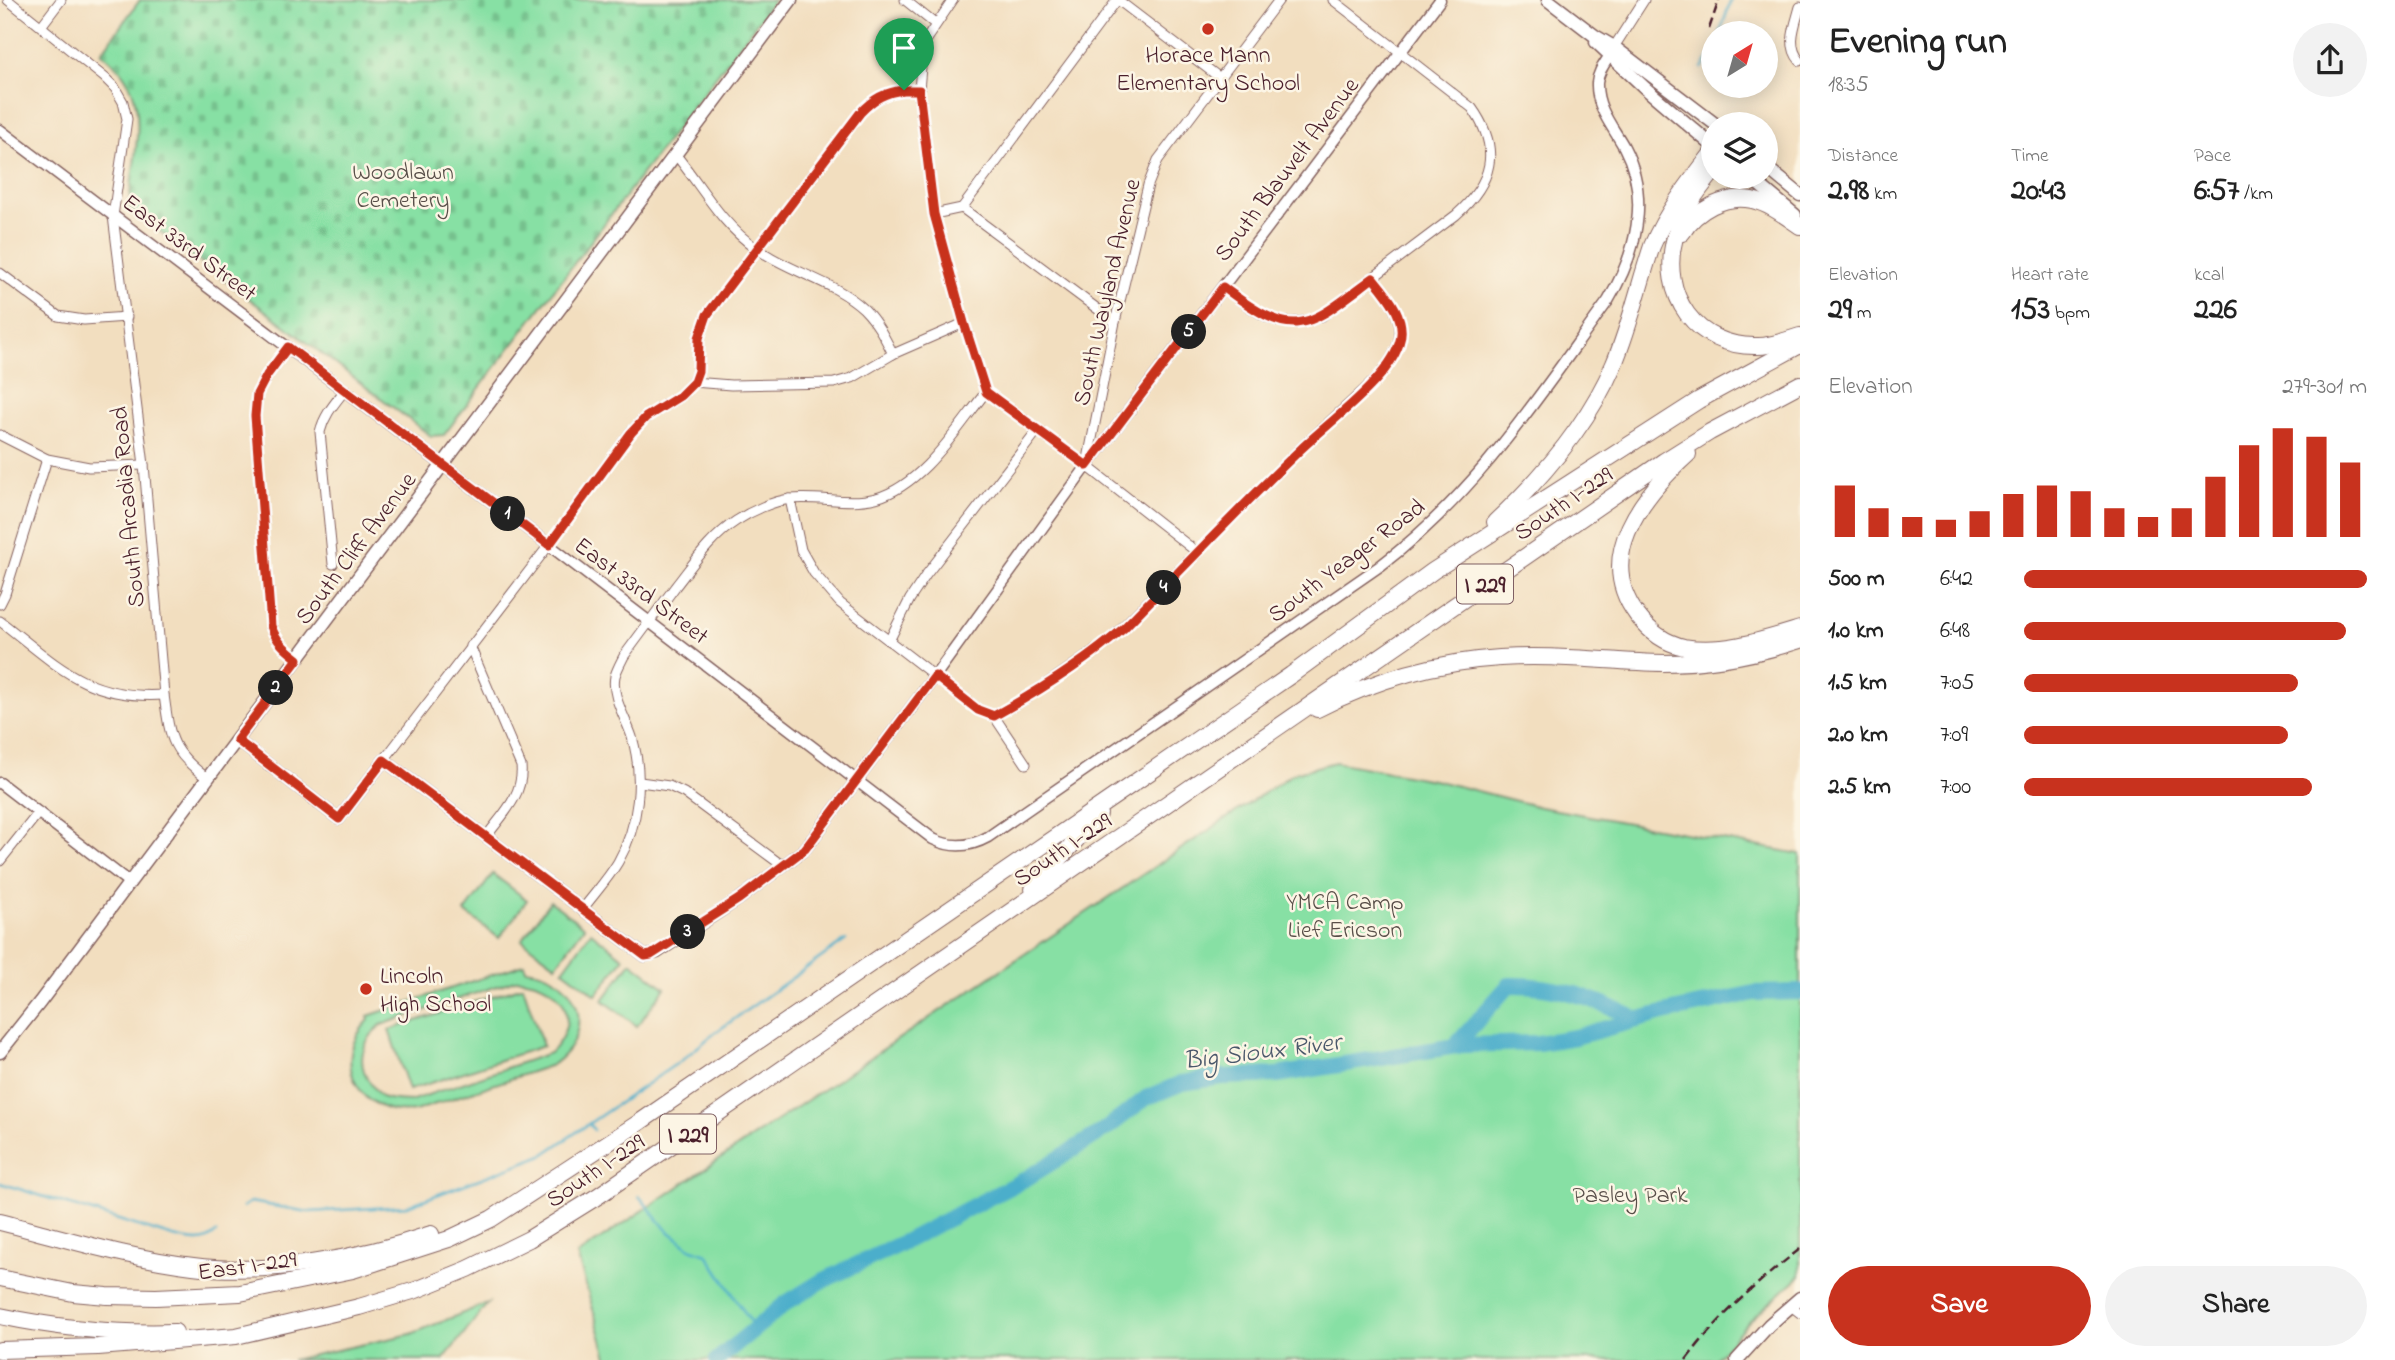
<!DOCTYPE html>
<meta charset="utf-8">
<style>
:root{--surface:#fff;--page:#f2f2f2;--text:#222;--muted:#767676;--accent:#c8321e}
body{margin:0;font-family:"Indie Flower",sans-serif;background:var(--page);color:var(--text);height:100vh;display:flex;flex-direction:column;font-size:26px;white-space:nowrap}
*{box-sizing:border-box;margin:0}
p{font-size:23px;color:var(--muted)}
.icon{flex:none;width:38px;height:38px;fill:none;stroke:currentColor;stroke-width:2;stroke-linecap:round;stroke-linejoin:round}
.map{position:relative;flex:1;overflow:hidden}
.sheet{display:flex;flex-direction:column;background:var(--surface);width:595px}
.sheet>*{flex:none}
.needle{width:46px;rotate:37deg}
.buttons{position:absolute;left:1701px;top:21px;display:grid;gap:14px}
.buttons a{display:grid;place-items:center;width:77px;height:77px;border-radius:50%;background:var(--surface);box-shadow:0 4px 18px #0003;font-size:35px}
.pin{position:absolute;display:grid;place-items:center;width:60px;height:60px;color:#fff;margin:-72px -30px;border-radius:50% 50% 50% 0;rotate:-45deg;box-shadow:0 0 7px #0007}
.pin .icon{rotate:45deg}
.km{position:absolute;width:35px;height:35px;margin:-18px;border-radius:50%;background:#222;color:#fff;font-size:19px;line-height:35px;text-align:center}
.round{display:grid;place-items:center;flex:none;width:74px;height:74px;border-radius:37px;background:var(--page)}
.head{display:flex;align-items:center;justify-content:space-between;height:119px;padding:0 28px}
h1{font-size:38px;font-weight:800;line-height:52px}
.metrics{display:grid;grid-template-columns:repeat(3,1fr);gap:10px;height:119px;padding:7px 28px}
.metrics div{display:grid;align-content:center}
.metrics b{font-size:30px;font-weight:800}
.metrics small{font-size:19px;font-weight:400}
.metrics p{font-size:19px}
.chart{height:196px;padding:14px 28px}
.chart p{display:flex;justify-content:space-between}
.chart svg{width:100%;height:126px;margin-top:7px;stroke:var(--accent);stroke-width:6}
.action{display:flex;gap:14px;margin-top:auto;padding:14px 28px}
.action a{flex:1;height:80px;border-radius:42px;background:var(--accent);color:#fff;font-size:28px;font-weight:800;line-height:80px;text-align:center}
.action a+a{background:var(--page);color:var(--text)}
ul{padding:0 28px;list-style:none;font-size:23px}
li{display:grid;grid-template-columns:112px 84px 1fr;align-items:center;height:52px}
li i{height:18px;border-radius:9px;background:var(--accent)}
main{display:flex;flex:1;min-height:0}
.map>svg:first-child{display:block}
.cemetery{fill:url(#cemetery-stones);stroke:#688068;stroke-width:2}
.park{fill:#87e0a4;stroke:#688068;stroke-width:2;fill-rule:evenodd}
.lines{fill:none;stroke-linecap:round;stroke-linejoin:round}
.stream{stroke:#4caecb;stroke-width:2.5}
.river{stroke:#4caecb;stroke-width:16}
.minor-casing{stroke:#85625f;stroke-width:11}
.tertiary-casing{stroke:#85625f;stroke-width:13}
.secondary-casing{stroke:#85625f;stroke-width:15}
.motorway-casing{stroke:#85625f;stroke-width:18}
.minor{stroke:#fff;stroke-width:9}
.tertiary{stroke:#fff;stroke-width:10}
.secondary{stroke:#fff;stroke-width:12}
.motorway{stroke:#fff;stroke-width:16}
.rail{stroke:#4a1f2b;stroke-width:2.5;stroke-dasharray:10 5;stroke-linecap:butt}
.route-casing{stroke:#fff;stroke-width:14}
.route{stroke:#c8321e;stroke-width:9}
.poi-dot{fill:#c8321e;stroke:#fcf5e5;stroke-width:2.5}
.labels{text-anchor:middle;stroke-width:5;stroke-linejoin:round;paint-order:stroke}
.shield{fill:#fcf5e5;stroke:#7f5f63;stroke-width:2}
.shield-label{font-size:23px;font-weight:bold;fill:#4a1f2b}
.poi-label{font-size:24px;fill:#4a1f2b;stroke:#fcf5e5}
.street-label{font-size:24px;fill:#4a1f2b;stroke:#fcf5e5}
.park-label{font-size:24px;fill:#594f49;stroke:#fcf5e5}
.water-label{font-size:26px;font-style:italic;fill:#4b586b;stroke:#fcf5e5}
</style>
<main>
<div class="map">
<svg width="1800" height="1360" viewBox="0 0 1800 1360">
<defs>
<pattern id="cemetery-stones" width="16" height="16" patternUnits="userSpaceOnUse" patternTransform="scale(1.75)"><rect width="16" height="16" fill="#87e0a4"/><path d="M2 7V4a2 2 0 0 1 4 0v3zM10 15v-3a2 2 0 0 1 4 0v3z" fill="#76c08d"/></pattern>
</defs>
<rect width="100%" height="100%" fill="#fcf5e5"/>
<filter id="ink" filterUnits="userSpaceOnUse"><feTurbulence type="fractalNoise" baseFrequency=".0143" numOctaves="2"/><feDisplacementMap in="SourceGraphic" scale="14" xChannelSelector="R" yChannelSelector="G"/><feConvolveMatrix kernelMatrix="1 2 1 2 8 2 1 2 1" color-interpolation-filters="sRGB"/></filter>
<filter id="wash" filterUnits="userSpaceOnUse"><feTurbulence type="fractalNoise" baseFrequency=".00686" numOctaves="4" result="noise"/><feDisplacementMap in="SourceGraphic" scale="28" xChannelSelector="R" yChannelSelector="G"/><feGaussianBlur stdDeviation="1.57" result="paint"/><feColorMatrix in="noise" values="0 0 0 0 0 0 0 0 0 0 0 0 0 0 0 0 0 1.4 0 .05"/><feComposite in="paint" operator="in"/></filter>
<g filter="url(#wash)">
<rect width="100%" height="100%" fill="#f2debf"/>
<path class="cemetery" d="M140,0h634l-330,435 -13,1 -302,-228c3,-58 29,-116 -28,-155z"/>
<g class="park">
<polygon points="1335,762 1438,781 1540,807 1800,854 1800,1276 1747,1323 1715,1360 608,1360 577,1255 1294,773"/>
<polygon points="493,874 527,900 499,938 465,912"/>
<polygon points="550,901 584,927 556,965 522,940"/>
<polygon points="591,932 624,958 596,995 563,970"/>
<polygon points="631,962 665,988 637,1026 603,1000"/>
<path d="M524,964l2,5c55,6 72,64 26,96l-137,46c-55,7 -87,-50 -46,-91l-1,-4zM518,979c45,3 66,40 32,74l-140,48c-9,-1 -20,0 -28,-4 -4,-3 -8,-9 -11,-13 -16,-21 -9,-43 10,-59z"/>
<polygon points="523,986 543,1046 409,1090 389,1030"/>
<polygon points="488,1303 443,1360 291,1360 411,1334"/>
</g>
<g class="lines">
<g class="stream">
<polyline points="1720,33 1731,0"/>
<polyline points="1702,68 1713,52"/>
<polyline points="589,1124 594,1130"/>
<path d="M0,1183l173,54c15,3 31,9 43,-4"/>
<polyline points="639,1196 666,1229 690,1248 707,1254 754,1327"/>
<polyline points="243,1207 250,1202 309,1212 407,1206 543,1155 682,1060 716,1032 846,940"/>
</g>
<g class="river">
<path d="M1455,1046l54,-61c49,-1 86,14 129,35"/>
<polyline points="717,1360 786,1303 820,1282 900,1244 1027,1178 1106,1129 1146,1098 1182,1083 1222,1077 1277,1075 1462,1045 1538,1043 1575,1037 1655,1015 1754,993 1800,992"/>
</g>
</g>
</g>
<g filter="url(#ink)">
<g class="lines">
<defs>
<g id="minor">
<path d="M8,0l97,78 10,10 8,14 4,17 -14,97 31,249 20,230c6,44 7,56 44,84"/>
<polyline points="905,0 935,24"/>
<polyline points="953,0 923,44 919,90 934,214 964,323 986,392"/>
<polyline points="1118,0 1220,78"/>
<path d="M1800,7c-5,19 -14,38 0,54"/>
<polyline points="42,25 61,0"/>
<polyline points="1614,47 1644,0"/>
<path d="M676,155c26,32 45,69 80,93 33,24 78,33 108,61 13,13 21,29 29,45"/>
<polyline points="962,208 1117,0"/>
<polyline points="934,214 962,208 1115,322"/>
<polyline points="0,273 58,316 84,320 127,317"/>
<path d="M1223,287c34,26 55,46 99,29l134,-101c36,-32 46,-65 16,-107l-139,-108"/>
<path d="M288,347l-21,28 -10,19 -2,23 16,209c5,15 14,23 27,33"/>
<polyline points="693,382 731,385 834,383 852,378 893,354 964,323"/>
<polyline points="986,392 1087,466 1198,553"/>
<polyline points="0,435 47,459 89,467 144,465"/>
<polyline points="1087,464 1115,322 1148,185 1158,160 1279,0"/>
<polyline points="790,499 801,550 814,573 840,603 979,710 994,716 1026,764"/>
<path d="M333,564l-13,-132c4,-17 15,-29 25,-42"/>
<polyline points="0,604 5,594 47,459"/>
<path d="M0,621c57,44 86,79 164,74"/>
<polyline points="889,641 910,599 926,575 1038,430"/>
<path d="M470,646l51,120c3,29 -19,49 -35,71"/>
<path d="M994,716l29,-16 86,-59 191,-192 77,-71c35,-40 27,-62 -4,-100"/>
<path d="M384,760l165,-215 81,-112 16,-16 34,-21 13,-14 5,-11 1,-33 8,-23 153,-202c17,-18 34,-24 59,-23"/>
<polyline points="640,782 669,786 684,793 783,866"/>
<polyline points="0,861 39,812"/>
<path d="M582,910c12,-16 26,-31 36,-48 21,-37 26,-84 14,-125 -6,-19 -21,-40 -17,-61 2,-7 6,-14 9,-20 17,-23 34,-46 51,-69 19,-24 35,-49 61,-66 15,-10 37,-20 55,-22 28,-3 57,6 85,-1 47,-13 81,-70 110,-106"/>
<polyline points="1791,1306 1800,1313"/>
</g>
<g id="tertiary">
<path d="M0,130l549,415 384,294c18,9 37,8 55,-2l392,-271c98,-74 157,-168 228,-265 28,-47 43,-103 16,-154 -11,-20 -28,-39 -27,-64 1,-13 10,-22 16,-33"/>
<polyline points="237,740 339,819 384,760 645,956 657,953 739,899 805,849 935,676 1087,466 1440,0"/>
<polyline points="0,783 130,883"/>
</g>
<g id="secondary">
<polyline points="1548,0 1595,36 1614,47 1715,124"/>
<polyline points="1596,42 1645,88 1713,146"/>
<polyline points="1766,167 1800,195"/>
<polyline points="1750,177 1795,215"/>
<polyline points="0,1052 40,1002 791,0"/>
<polyline points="1737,1360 1769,1325 1800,1298"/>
</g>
<g id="motorway">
<path d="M1713,172c-16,20 -31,39 -38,65 -16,58 21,111 83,109 14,0 29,-6 42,-10"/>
<path d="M1682,233c14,-23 43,-39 70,-33 18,4 33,16 48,26"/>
<path d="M1688,454c-44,40 -95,102 -51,161 12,16 28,28 47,32 38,7 80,-7 116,-18"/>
<path d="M1495,522c48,-45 93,-97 119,-158 16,-38 25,-79 38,-118 15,-35 38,-64 61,-94"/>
<path d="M1317,709c57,-29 118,-47 183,-51 54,-4 110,4 164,5 46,0 93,-9 136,-23"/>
<polyline points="1033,889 1099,814"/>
<path d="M0,1222c64,16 127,36 193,44 73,10 168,-8 238,-32"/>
<polyline points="0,1278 73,1293 107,1296 156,1297 240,1293 353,1270 449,1239 491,1219 640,1122 1115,796 1291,675 1433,571 1699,400 1800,345"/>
<path d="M0,1316c57,12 117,18 175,16"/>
<polyline points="0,1350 98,1347 236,1336 359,1307 416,1290 468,1269 529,1239 598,1196 1664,461 1710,432 1800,384"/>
</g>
</defs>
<use href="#minor" class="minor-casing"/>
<use href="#tertiary" class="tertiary-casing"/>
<use href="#secondary" class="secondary-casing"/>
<use href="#motorway" class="motorway-casing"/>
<use href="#minor" class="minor"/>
<use href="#tertiary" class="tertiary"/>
<use href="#secondary" class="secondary"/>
<use href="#motorway" class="motorway"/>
<g class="rail">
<polyline points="1709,29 1719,0"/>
<path d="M1686,1360c36,-47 68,-75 114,-111"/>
</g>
</g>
</g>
<g class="lines" filter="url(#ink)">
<defs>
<path id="route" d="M904,90h15l15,124 30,109 22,69 101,74 136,-179c74,56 82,42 150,-9 15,18 35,41 26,66 -12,37 -70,78 -98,105 -61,58 -118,119 -177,179 -39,34 -85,63 -130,88l-16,-6 -43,-34 -130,173 -66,50 -88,56 -6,1 -261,-196 -45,59 -102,-79 61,-81c-13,-10 -22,-18 -27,-33l-16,-210 2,-22 10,-19 21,-28 261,198 82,-112 15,-16 34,-21 14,-14 4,-11 1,-33 8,-23 153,-202c13,-14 25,-21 44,-23z"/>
</defs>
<use href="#route" class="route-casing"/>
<use href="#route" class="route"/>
</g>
<g class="poi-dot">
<circle cx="1208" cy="29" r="7"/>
<circle cx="366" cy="989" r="7"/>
</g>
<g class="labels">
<g class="shield">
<rect x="1457" y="564.5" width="56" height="39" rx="5"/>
<rect x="660" y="1114.5" width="56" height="39" rx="5"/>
</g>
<g class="shield-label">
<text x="1485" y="592">I 229</text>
<text x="688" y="1142">I 229</text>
</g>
<g class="poi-label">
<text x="1208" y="62">Horace Mann<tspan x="1208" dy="28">Elementary School</tspan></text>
<text x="380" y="983" text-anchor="start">Lincoln<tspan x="380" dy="28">High School</tspan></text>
</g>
<g class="street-label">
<text transform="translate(1286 169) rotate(-53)" y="8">South Blauvelt Avenue</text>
<text transform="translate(190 247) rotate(37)" y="8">East 33rd Street</text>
<text transform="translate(1106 292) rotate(-77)" y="8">South Wayland Avenue</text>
<text transform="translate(1563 503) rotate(-34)" y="8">South I-229</text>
<text transform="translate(127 507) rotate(-95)" y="8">South Arcadia Road</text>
<text transform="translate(355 548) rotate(-53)" y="8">South Cliff Avenue</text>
<text transform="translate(1346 560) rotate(-37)" y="8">South Yeager Road</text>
<text transform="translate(642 590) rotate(37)" y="8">East 33rd Street</text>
<text transform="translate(1062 849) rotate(-34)" y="8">South I-229</text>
<text transform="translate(595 1170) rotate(-34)" y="8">South I-229</text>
<text transform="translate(247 1265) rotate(-8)" y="8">East I-229</text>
</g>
<g class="park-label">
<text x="403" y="179">Woodlawn<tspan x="403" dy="28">Cemetery</tspan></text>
<text x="1345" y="909">YMCA Camp<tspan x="1345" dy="28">Lief Ericson</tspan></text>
<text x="1630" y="1202">Pasley Park</text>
</g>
<g class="water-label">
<text transform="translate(1262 1050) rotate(-7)" y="9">Big Sioux River</text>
</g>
</g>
</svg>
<div class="buttons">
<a><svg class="needle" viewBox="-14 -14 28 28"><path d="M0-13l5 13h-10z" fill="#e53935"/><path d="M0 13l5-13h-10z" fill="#767676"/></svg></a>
<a><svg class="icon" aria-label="layers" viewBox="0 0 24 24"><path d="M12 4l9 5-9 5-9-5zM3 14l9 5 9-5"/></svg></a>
</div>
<div class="pin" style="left:904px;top:90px;background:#1e9e55"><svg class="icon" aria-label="arrive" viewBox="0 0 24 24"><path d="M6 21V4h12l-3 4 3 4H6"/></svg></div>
<b class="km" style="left:508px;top:514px">1</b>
<b class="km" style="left:276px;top:688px">2</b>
<b class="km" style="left:688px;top:932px">3</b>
<b class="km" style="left:1164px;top:588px">4</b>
<b class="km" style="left:1189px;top:332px">5</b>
</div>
<section class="sheet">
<div class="head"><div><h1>Evening run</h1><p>18:35</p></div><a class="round"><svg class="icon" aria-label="share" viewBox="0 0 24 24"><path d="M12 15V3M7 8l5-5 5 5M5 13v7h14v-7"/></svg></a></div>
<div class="metrics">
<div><p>Distance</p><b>2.98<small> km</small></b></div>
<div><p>Time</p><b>20:43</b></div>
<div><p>Pace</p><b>6:57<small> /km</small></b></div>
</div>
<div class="metrics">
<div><p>Elevation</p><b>29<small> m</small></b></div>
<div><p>Heart rate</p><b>153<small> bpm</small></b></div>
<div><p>kcal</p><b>226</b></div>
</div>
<div class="chart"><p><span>Elevation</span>279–301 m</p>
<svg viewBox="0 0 160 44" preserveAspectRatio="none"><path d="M5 44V26M15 44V34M25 44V37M35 44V38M45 44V35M55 44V29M65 44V26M75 44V28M85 44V34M95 44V37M105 44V34M115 44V23M125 44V12M135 44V6M145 44V9M155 44V18"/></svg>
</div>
<ul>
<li><b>500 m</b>6:42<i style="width:100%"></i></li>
<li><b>1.0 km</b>6:48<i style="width:94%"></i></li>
<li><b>1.5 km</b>7:05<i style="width:80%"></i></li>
<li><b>2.0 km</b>7:09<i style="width:77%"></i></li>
<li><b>2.5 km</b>7:00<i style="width:84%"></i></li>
</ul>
<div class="action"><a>Save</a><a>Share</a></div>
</section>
</main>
